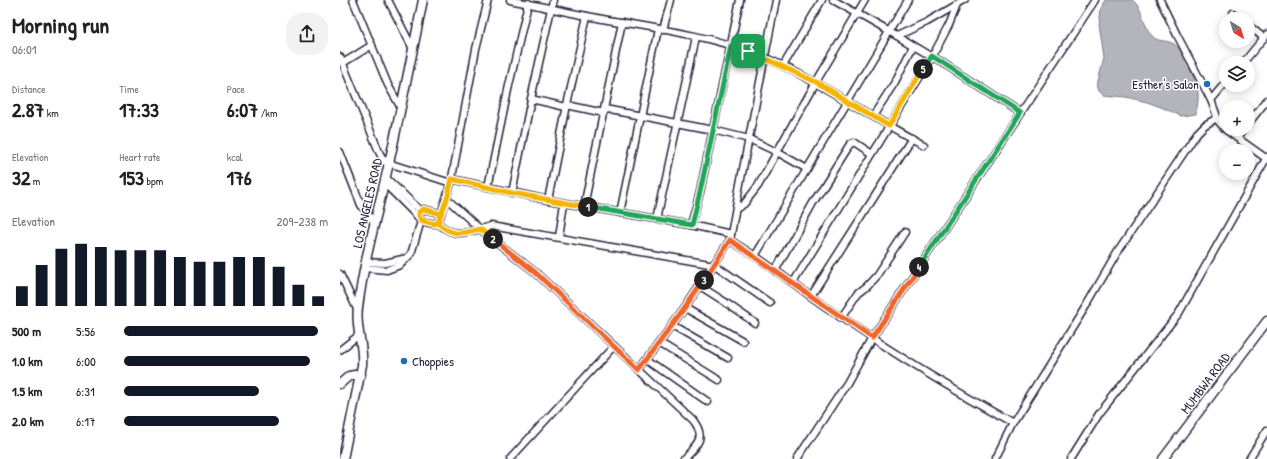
<!DOCTYPE html>
<meta charset="utf-8">
<style>
:root{--surface:#fff;--page:#f2f2f2;--text:#202124;--muted:#757577;--accent:#111827}
body{margin:0;font-family:"Patrick Hand",sans-serif;background:var(--page);color:var(--text);height:100vh;display:flex;flex-direction:column;font-size:15px;white-space:nowrap}
*{box-sizing:border-box;margin:0}
p{font-size:13px;color:var(--muted)}
.icon{flex:none;width:22px;height:22px;fill:none;stroke:currentColor;stroke-width:2;stroke-linecap:round;stroke-linejoin:round}
.map{position:relative;flex:1;overflow:hidden}
.panel{display:flex;flex-direction:column;background:var(--surface);width:340px}
.panel>*{flex:none}
.needle{width:26px;rotate:142deg}
.controls{position:absolute;left:879px;top:12px;display:grid;gap:8px}
.controls a{display:grid;place-items:center;width:36px;height:36px;border-radius:50%;background:var(--surface);box-shadow:0 2px 10px #0003;font-size:20px}
.pin{position:absolute;display:grid;place-items:center;width:34px;height:34px;color:#fff;margin:-17px;border-radius:8px;box-shadow:0 2px 6px #0006}
.km{position:absolute;width:20px;height:20px;margin:-10px;border-radius:50%;background:#222;color:#fff;font-size:11px;line-height:20px;text-align:center}
.round{display:grid;place-items:center;flex:none;width:42px;height:42px;border-radius:16px;background:var(--page)}
.overview{display:flex;align-items:center;justify-content:space-between;height:68px;padding:0 12px}
h1{font-size:22px;font-weight:700;line-height:30px}
.metrics{display:grid;grid-template-columns:repeat(3,1fr);gap:6px;height:68px;padding:4px 12px}
.metrics div{display:grid;align-content:center}
.metrics b{font-size:20px;font-weight:700}
.metrics small{font-size:11px;font-weight:400}
.metrics p{font-size:11px}
.chart{height:112px;padding:8px 12px}
.chart p{display:flex;justify-content:space-between}
.chart svg{width:100%;height:72px;margin-top:4px;stroke:var(--accent);stroke-width:6}
ul{padding:0 12px;list-style:none;font-size:13px}
li{display:grid;grid-template-columns:64px 48px 1fr;align-items:center;height:30px}
li i{height:10px;border-radius:5px;background:var(--accent)}
main{display:flex;flex:1;min-height:0}
.map>svg:first-child{display:block}
.water{fill:#b4b4bc;stroke:#7a7a88}
.lines{fill:none;stroke-linecap:round;stroke-linejoin:round}
.minor-casing{stroke:#22223b;stroke-width:9}
.major-casing{stroke:#22223b;stroke-width:11}
.minor{stroke:#fff;stroke-width:6}
.major{stroke:#fff;stroke-width:8}
.split-1-casing{stroke:#fff;stroke-width:8}
.split-2-casing{stroke:#fff;stroke-width:8}
.split-3-casing{stroke:#fff;stroke-width:8}
.split-4-casing{stroke:#fff;stroke-width:8}
.split-5-casing{stroke:#fff;stroke-width:8}
.split-6-casing{stroke:#fff;stroke-width:8}
.split-1{stroke:#22a559;stroke-width:5}
.split-2{stroke:#f5b400;stroke-width:5}
.split-3{stroke:#f0652b;stroke-width:5}
.split-4{stroke:#f0652b;stroke-width:5}
.split-5{stroke:#22a559;stroke-width:5}
.split-6{stroke:#f5b400;stroke-width:5}
.poi-dot{fill:#1f6fb2;stroke:#fff;stroke-width:1.5}
.labels{text-anchor:middle;stroke-width:3;stroke-linejoin:round;paint-order:stroke}
.poi-label{font-size:13px;fill:#22223b;stroke:#fff;text-anchor:end}
.street-label{font-size:13px;fill:#22223b;stroke:#fff}
</style>
<main>
<section class="panel">
<div class="overview"><div><h1>Morning run</h1><p>06:01</p></div><a class="round"><svg class="icon" aria-label="share" viewBox="0 0 24 24"><path d="M12 15V3M7 8l5-5 5 5M5 13v7h14v-7"/></svg></a></div>
<div class="metrics">
<div><p>Distance</p><b>2.87<small> km</small></b></div>
<div><p>Time</p><b>17:33</b></div>
<div><p>Pace</p><b>6:07<small> /km</small></b></div>
</div>
<div class="metrics">
<div><p>Elevation</p><b>32<small> m</small></b></div>
<div><p>Heart rate</p><b>153<small> bpm</small></b></div>
<div><p>kcal</p><b>176</b></div>
</div>
<div class="chart"><p><span>Elevation</span>209–238 m</p>
<svg viewBox="0 0 160 44" preserveAspectRatio="none"><path d="M5 44V32M15 44V19M25 44V9M35 44V6M45 44V8M55 44V10M65 44V10M75 44V10M85 44V14M95 44V17M105 44V17M115 44V14M125 44V14M135 44V20M145 44V31M155 44V38"/></svg>
</div>
<ul>
<li><b>500 m</b>5:56<i style="width:95%"></i></li>
<li><b>1.0 km</b>6:00<i style="width:91%"></i></li>
<li><b>1.5 km</b>6:31<i style="width:66%"></i></li>
<li><b>2.0 km</b>6:17<i style="width:76%"></i></li>
</ul>
</section>
<div class="map">
<svg width="927" height="459" viewBox="0 0 927 459">
<rect width="100%" height="100%" fill="#fff"/>
<filter id="ink" filterUnits="userSpaceOnUse"><feTurbulence type="fractalNoise" baseFrequency=".025" numOctaves="2"/><feDisplacementMap in="SourceGraphic" scale="8" xChannelSelector="R" yChannelSelector="G"/><feConvolveMatrix kernelMatrix="1 2 1 2 8 2 1 2 1" color-interpolation-filters="sRGB"/></filter>
<g filter="url(#ink)">
<path class="water" d="M766,0h26c12,8 11,27 21,37 5,5 15,3 21,7 9,5 22,37 24,48 1,7 -1,15 -2,22l-15,2 -20,-9 -14,-5 -21,-5 -23,-2 -4,-4 -2,-6 7,-27 -5,-34 2,-15z"/>
<g class="lines">
<defs>
<g id="minor">
<polyline points="13,0 48,85 61,108"/>
<polyline points="48,0 73,49"/>
<path d="M170,0c26,5 51,11 77,16 56,11 115,17 169,38 60,24 111,62 168,91"/>
<polyline points="493,0 557,36 587,22 625,0"/>
<path d="M568,0l-153,256c29,20 57,42 87,62 55,38 113,73 171,105"/>
<polyline points="820,0 837,35 871,100 879,122 886,130 927,159"/>
<polyline points="893,13 901,19"/>
<polyline points="908,25 924,38"/>
<polyline points="323,30 331,0"/>
<polyline points="557,36 592,57"/>
<polyline points="592,56 680,113"/>
<polyline points="0,57 40,154 45,162 111,183"/>
<polyline points="3,63 32,45"/>
<polyline points="903,63 927,34"/>
<polyline points="443,66 482,0"/>
<polyline points="191,99 226,107"/>
<polyline points="871,100 886,82"/>
<polyline points="227,105 264,113"/>
<polyline points="265,109 373,130 409,139 437,152 467,169"/>
<polyline points="533,116 555,82 573,46"/>
<polyline points="908,124 927,100"/>
<polyline points="897,138 904,129"/>
<polyline points="0,152 21,205 35,224"/>
<polyline points="45,177 81,211"/>
<polyline points="112,179 208,200 351,225 391,234"/>
<polyline points="44,183 80,219"/>
<polyline points="148,187 168,90 188,3"/>
<polyline points="172,193 191,99 213,0"/>
<polyline points="107,199 140,229 151,226 375,265 430,303"/>
<polyline points="208,200 227,105 247,16"/>
<polyline points="244,206 282,22"/>
<polyline points="396,209 404,204 418,186 476,82 525,0"/>
<polyline points="280,213 318,29"/>
<polyline points="100,217 111,183 136,49 148,0"/>
<polyline points="317,219 356,37"/>
<path d="M97,223c19,14 21,11 43,6l55,43 158,148c14,18 4,26 -10,39"/>
<polyline points="351,225 360,192 400,0"/>
<polyline points="219,237 224,203"/>
<polyline points="415,256 390,240 400,184 436,0"/>
<polyline points="26,262 45,263 67,258"/>
<polyline points="25,268 47,270 60,265 71,254 81,221 79,216 81,211 84,209 98,213 100,217 99,221 94,224 81,221"/>
<polyline points="435,271 473,203 510,144 514,142 532,154"/>
<polyline points="0,274 17,309"/>
<polyline points="453,283 592,57 609,25 617,5"/>
<polyline points="360,286 382,300 415,323"/>
<polyline points="471,296 572,138"/>
<polyline points="345,308 403,341"/>
<polyline points="501,318 518,293 527,286 537,275 565,232"/>
<polyline points="332,326 388,358"/>
<polyline points="319,343 379,380"/>
<polyline points="0,350 19,335"/>
<polyline points="307,359 368,402"/>
<polyline points="299,370 345,308 390,240"/>
<polyline points="170,459 274,346"/>
<polyline points="457,459 507,383 532,338 755,0"/>
<polyline points="655,459 673,423 746,306 777,253 857,133 865,125 877,118"/>
<polyline points="731,459 759,414 839,313 927,157"/>
<polyline points="909,459 927,430"/>
</g>
<g id="major">
<polyline points="0,384 9,376 21,374"/>
<path d="M3,459l19,-94c2,-19 -7,-38 -4,-57 6,-49 20,-97 31,-145 12,-54 23,-109 34,-163"/>
<polyline points="823,459 927,321"/>
</g>
</defs>
<use href="#minor" class="minor-casing"/>
<use href="#major" class="major-casing"/>
<use href="#minor" class="minor"/>
<use href="#major" class="major"/>
</g>
</g>
<g class="lines" filter="url(#ink)">
<defs>
<polyline id="split-1" points="248,207 352,225 360,192 391,46 408,51"/>
<path id="split-2" d="M153,239l-13,-10c-22,5 -24,8 -43,-6l3,-4 -2,-6 -14,-4 -5,3v4l2,4 13,4c4,-1 6,-3 6,-7l7,-18 5,-20 60,14 76,14"/>
<polyline id="split-3" points="153,239 195,272 299,370 345,308 364,280"/>
<polyline id="split-4" points="364,280 390,240 532,338 579,267"/>
<polyline id="split-5" points="579,267 680,113 592,56 583,69"/>
<polyline id="split-6" points="408,51 476,82 549,126 583,69"/>
</defs>
<use href="#split-1" class="split-1-casing"/>
<use href="#split-2" class="split-2-casing"/>
<use href="#split-3" class="split-3-casing"/>
<use href="#split-4" class="split-4-casing"/>
<use href="#split-5" class="split-5-casing"/>
<use href="#split-6" class="split-6-casing"/>
<use href="#split-1" class="split-1"/>
<use href="#split-2" class="split-2"/>
<use href="#split-3" class="split-3"/>
<use href="#split-4" class="split-4"/>
<use href="#split-5" class="split-5"/>
<use href="#split-6" class="split-6"/>
</g>
<g class="poi-dot">
<circle cx="867" cy="84" r="4"/>
<circle cx="64" cy="361" r="4"/>
</g>
<g class="labels">
<g class="poi-label">
<text x="859" y="89">Esther's Salon</text>
<text x="72" y="366" text-anchor="start">Choppies</text>
</g>
<g class="street-label">
<text transform="translate(27 203) rotate(-77)" y="5">LOS ANGELES ROAD</text>
<text transform="translate(865 383) rotate(-53)" y="5">MUMBWA ROAD</text>
</g>
</g>
</svg>
<div class="controls">
<a><svg class="needle" viewBox="-14 -14 28 28"><path d="M0-13l5 13h-10z" fill="#e53935"/><path d="M0 13l5-13h-10z" fill="#757577"/></svg></a>
<a><svg class="icon" aria-label="layers" viewBox="0 0 24 24"><path d="M12 4l9 5-9 5-9-5zM3 14l9 5 9-5"/></svg></a>
<a>+</a>
<a>−</a>
</div>
<div class="pin" style="left:408px;top:51px;background:#1e9e55"><svg class="icon" aria-label="arrive" viewBox="0 0 24 24"><path d="M6 21V4h12l-3 4 3 4H6"/></svg></div>
<b class="km" style="left:248px;top:207px">1</b>
<b class="km" style="left:153px;top:239px">2</b>
<b class="km" style="left:364px;top:280px">3</b>
<b class="km" style="left:579px;top:267px">4</b>
<b class="km" style="left:583px;top:69px">5</b>
</div>
</main>
